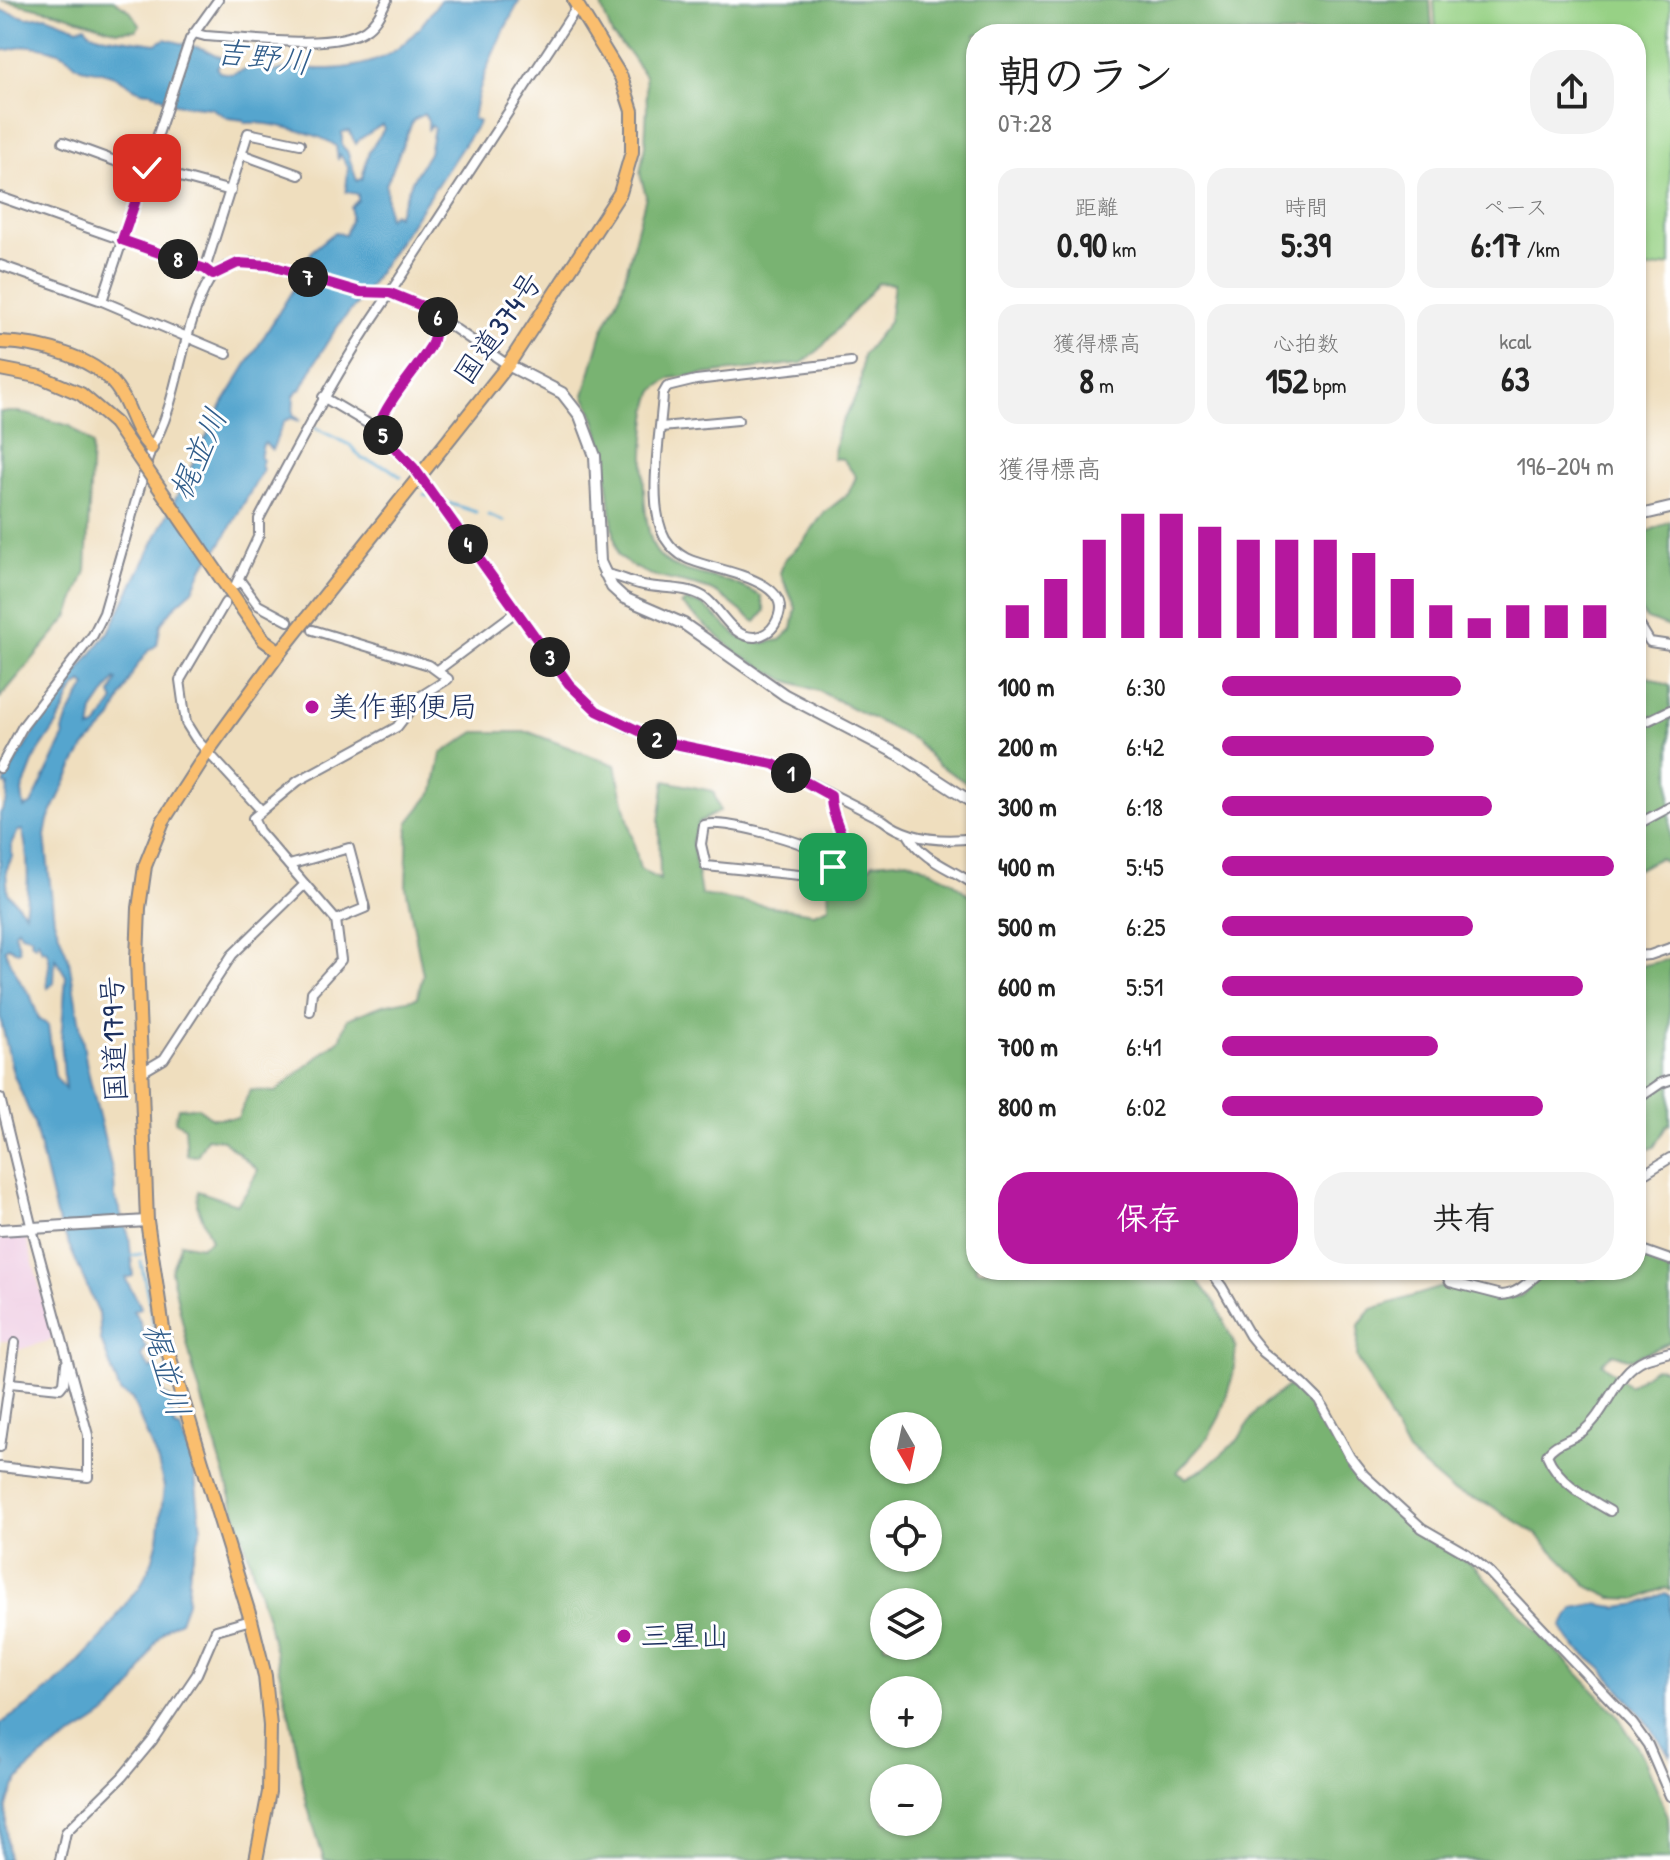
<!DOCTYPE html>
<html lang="ja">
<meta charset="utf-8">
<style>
:root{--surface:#fff;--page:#f2f2f2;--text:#222;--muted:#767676;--accent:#b5179e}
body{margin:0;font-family:"Patrick Hand","Klee One",sans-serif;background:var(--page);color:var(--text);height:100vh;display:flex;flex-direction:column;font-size:30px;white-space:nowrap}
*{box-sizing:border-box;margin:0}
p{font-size:26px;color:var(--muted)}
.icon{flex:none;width:44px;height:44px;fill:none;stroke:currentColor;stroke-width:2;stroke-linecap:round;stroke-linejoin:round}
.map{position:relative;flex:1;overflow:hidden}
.sheet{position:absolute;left:966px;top:24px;width:680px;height:1256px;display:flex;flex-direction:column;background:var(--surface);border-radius:32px;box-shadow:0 2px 6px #0004}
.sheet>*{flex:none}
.needle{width:52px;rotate:171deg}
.tools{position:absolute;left:870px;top:1412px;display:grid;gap:16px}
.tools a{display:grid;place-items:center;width:72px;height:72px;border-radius:50%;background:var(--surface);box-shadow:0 2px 6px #0004;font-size:40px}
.pin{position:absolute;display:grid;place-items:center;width:68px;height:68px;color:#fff;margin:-34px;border-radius:16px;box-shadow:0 4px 12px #0006}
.km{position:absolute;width:40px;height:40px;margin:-20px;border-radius:50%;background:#222;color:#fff;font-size:22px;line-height:40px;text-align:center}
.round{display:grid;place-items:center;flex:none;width:84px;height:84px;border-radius:32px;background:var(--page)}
.headline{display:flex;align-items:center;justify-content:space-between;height:136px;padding:0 32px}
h1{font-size:44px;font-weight:800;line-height:60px}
.figures{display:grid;grid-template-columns:repeat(3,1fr);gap:12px;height:136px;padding:8px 32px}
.figures div{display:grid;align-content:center;border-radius:20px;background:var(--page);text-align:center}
.figures b{font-size:34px;font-weight:800}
.figures small{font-size:22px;font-weight:400}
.figures p{font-size:22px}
.chart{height:224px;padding:16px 32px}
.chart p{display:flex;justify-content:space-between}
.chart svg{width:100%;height:144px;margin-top:8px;stroke:var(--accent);stroke-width:6}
.primary-button{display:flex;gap:16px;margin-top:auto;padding:16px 32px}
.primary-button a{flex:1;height:92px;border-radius:32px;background:var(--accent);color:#fff;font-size:32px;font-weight:800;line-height:92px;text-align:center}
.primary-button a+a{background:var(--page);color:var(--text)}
ul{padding:0 32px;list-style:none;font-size:26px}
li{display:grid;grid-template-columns:128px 96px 1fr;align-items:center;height:60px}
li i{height:20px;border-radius:10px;background:var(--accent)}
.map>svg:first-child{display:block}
.built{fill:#f0d0e5}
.green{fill:#97d185;stroke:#598072;stroke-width:2}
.forest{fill:#79b372;stroke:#4a7168;stroke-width:2;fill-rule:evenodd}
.water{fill:#54a5ce;stroke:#386a96;stroke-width:2;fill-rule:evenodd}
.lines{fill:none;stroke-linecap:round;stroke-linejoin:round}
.stream{stroke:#54a5ce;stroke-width:3}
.minor-casing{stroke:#85868e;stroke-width:12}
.tertiary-casing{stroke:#85868e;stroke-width:14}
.trunk-casing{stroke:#85868e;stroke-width:16}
.minor{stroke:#fff;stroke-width:8}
.tertiary{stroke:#fff;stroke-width:10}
.trunk{stroke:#fabe6e;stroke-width:12}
.trunk-bridge-casing{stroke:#85868e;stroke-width:16;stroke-linecap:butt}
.trunk-bridge{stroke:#fabe6e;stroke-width:12}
.route-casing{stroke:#fff;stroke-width:16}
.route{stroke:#b5179e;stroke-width:10}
.poi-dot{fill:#b5179e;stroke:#fff;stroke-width:3}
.labels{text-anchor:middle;stroke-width:6;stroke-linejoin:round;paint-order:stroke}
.street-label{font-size:30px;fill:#1b2f5e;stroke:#fff}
.poi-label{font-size:30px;fill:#1b2f5e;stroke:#fff;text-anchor:start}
.water-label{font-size:32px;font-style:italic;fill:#325e8b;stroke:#fff}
</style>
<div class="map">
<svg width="1670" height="1860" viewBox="0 0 1670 1860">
<rect width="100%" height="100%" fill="#fff"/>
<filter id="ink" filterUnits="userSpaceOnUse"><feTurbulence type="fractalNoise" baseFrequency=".0125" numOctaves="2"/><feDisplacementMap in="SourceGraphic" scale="16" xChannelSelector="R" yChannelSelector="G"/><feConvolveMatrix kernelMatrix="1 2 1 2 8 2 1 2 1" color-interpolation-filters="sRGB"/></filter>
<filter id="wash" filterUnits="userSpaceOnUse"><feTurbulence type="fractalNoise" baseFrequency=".006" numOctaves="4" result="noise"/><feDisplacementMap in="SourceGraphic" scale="32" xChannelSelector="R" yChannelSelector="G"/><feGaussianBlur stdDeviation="1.8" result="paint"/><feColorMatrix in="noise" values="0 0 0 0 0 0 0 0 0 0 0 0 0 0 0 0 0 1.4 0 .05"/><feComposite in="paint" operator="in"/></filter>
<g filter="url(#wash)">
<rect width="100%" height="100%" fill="#efdebe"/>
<polygon class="built" points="26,1237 54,1339 18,1350 18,1341 0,1341 0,1238"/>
<polygon class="green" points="1434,0 1670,0 1670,265 1642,270 1637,357 1636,34 1417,34 1436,31"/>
<g class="forest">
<polygon points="0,0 113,0 129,10 140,25 136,30 117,31 56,12"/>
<path d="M599,0h831l2,28 -77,6h-379v755l-39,-25 -22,-24 -96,-49 -34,-11 -48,-27 -56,-49 4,-3 18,4 37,33 22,5 18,-3 12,-11 4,-21 -16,-35 5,-14 17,-16 22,-30 24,-19 8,-17 -13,-18 -10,-1 5,-28 22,-42 3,-33 26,-33 5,-38 -16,-1 -58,66 -18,14 -131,15c-6,4 -15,9 -18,15 -12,27 -15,140 6,162 18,19 51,19 74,28 10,3 19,9 28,13l4,15 -9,11c-16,-9 -28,-25 -46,-32 -38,-13 -57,-7 -92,-34 -12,-53 -7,-113 -34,-161l18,-63 19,-40 25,-96 -6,-22 5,-29 2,-39 -2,-30 -15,-22 -18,-19z"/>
<polygon points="0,412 19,412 70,426 92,445 86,571 68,617 0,698"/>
<polygon points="1670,521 1670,627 1647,619 1636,606 1636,572 1640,569 1638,561 1636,562 1636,527 1647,532"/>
<polygon points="1636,672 1670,686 1670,864 1659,858 1636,870"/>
<path d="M475,732h54l86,33 25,104 20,11 -1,-60 6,-39 48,10 7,20 -21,11 -7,19 9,54 112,18 16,-6 -1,-24 31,-4 14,-16 35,-3 43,20 25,21v369h213l27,34 20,44 -3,27 -13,41 -12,22 -31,34 9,6 21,-11 31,-27 19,-30 31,-24 19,10 47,77 35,38 46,33 39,22 142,147 29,47 23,56 2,44h-1346l-17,-55 -15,-78 -24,-105 -75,-253 -22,-98 10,-28 19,4 11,-7 -14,-35 1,-14 39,13 9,-11 12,-23 -35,-30 -16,-2 -10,18 -10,-1 -2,-28 -10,-6 3,-13 19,-1 15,11h26l12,-28 25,2 66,-54 6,-19 36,-14 34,-7 6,-23 -17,-88 2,-64 26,-33 7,-36zM928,1426v44h-44v-44zM928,1514v44h-44v-44zM928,1602v44h-44v-44zM928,1690v44h-44v-44zM928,1778v44h-44v-44z"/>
<polygon points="1670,959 1670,1124 1667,1125 1654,1147 1636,1154 1636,967"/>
<polygon points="1636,1256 1670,1265 1670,1342 1632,1359 1613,1354 1602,1363 1629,1386 1654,1368 1670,1370 1670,1590 1666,1587 1639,1599 1612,1598 1589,1587 1534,1532 1490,1505 1451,1490 1408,1453 1357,1357 1359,1325 1372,1309 1445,1286 1492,1299 1521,1296 1545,1273 1551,1270 1572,1270 1579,1281 1595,1278 1597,1270 1636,1270"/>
</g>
<g class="water">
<path d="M440,0h80c-20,37 -41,77 -47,119l6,3 -123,184c-19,15 -44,61 -55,84h-3l-4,6 -1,19 7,6 -9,-3 -7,3 -12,29 -7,-7 -2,1 -3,14 3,2 -2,5 2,5 -44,77 -16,20 -10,23 -17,15 -15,19 -4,21 -9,6 -14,19 -23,50 -26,27 -11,18 -26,55 -3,16 9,84 15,40 18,107 27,111 1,20 14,38 4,40 -8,2 15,27 1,3 -8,3c8,8 11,21 10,32l4,4 -6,9 10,13 4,-3 4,3 4,11 -3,4 4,10 6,4 5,29 6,2 13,39 7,61 -11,39 -3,34 -7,19c-31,11 -32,49 -53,72 -7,7 -14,16 -22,22 -29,22 -73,39 -91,73 -14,26 -5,45 -7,72h-7v-85l5,-9 -1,-3 -4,-1v-38l32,-21 37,-31 33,-35 30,-42 7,-6 13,-27 6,-22 6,-53 -6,-25 -26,-63 -12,-7 -19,-52 -2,-26 -43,-99 -22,-92 -21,-50 -13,-56v-203l7,-14 1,-15 -4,-1 11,-22 27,-42 69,-92 112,-225 77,-125 5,-16 8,-12 22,-18 10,3 6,-16v-12l7,-7v-6l-12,-2 2,-25 -8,-13 -2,6 -2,-14c-17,-13 -71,-25 -91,-23l-1,-3 -16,-2 -17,-10 -36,-4 -23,-12c-15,1 -23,-8 -34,-14 -12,-7 -25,-7 -37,-10 -6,-2 -9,-8 -15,-12 -10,-6 -24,-9 -35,-10 -11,-1 -20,6 -31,4v-40l28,8 18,-2 31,12 8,-2 6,7 9,3 56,8 9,-5 39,10 18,9 -5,10 2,4 13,2 22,-8 16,7c21,-8 39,-3 61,-4 56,-3 79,-24 109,-69zM424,114l4,6v9l3,-4 3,3 -5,25 -16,26 -16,37 -3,-3 -6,5 -2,-33 27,-65zM382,125l2,4 -15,23 -7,26 -5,3 -10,-30 -5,-5v-14l7,-1 7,13 4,-5zM115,679l2,1 -6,14 3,7 -17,25 -7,4 3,-19zM82,682l4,4 -18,30 -5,15 1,6 -33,68 -7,3 -2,-17 13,-34 23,-34 15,-33zM22,830c7,23 7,58 3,83l-17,-20 -2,-22 6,-14v-14l6,-12zM18,928l3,6 11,3 -1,5 4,3 3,-5 4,11 3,-2c10,14 -1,24 3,39l6,-5 1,-25 11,18 -5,64 4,49 -10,-13 -7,-51 -9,-6 -9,-25 -8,-9 -16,-32 -1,-4 3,-2 10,5 2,-2 -5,-17z"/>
<path d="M1665,1593l5,3v160c-19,-30 -42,-58 -66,-85 -15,-15 -35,-24 -42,-45l12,-18 20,-4 23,3 23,-3z"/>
</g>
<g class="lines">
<g class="stream">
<polyline points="315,428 350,445 362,459 387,467 401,477"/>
<polyline points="424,495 428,496"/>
<polyline points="442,501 476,512"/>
<polyline points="488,515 504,521"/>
<polyline points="129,1256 141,1254"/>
<polyline points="141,1262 159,1352"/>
</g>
</g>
</g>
<g filter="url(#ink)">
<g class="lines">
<defs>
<g id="minor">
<path d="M194,33l11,3c39,2 129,15 160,-6 11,-7 16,-19 22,-30"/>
<polyline points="63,142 145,172"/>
<polyline points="241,154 299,175"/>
<polyline points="147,168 231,191"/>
<polyline points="0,197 205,269 213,275"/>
<polyline points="0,265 102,301 227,354"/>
<polyline points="205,269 248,133 300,144"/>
<polyline points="102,301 190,39 218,0"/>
<polyline points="508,365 422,306 390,293 577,7"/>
<path d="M323,397l54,32 37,39 155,216 28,27 24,13 39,17 113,23 110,56c26,21 61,22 93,18"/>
<polyline points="661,427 738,420"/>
<polyline points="377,429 383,414 430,347 438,317"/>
<path d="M604,574c13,1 23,7 35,10 21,6 45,1 65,13 17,11 27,41 51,40 8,-1 16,-6 20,-13 27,-46 -64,-53 -89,-66 -8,-4 -16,-12 -21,-20 -19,-34 -4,-105 -2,-144l4,-7 29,-7 155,-18"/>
<polyline points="239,579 258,605 288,621"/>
<polyline points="225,603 180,680 186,723 196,739 261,810"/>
<polyline points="1636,619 1650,642 1670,645"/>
<polyline points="438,670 517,611"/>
<polyline points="1636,724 1641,724 1670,710"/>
<path d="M0,768l23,-42 70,-91 11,-22 47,-165c25,-41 27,-93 45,-138 4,-11 8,-24 16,-33 10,-12 27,-14 41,-15l107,30 30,1c-50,72 -90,148 -131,226v16l-23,49"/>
<polyline points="1636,825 1670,807"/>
<path d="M909,836c15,26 45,33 67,50"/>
<polyline points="289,865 349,848 365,908 336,920"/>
<path d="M810,876l-104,-10 -5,-22 3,-19c20,-6 91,15 111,25 11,5 17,18 29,23 10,-29 -14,-52 -13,-77"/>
<polyline points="1636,956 1650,955 1670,948"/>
<polyline points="310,1011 312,992 341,960 336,920 259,831 253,818 298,781 397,727 421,696 448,679 429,665 313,630"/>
<polyline points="142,1072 164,1059 232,955 304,885"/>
<polyline points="0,1098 32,1229 88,1435 88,1477 0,1467"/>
<polyline points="1636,1100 1661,1083 1670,1080"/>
<polyline points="1636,1179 1670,1158"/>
<polyline points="1636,1248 1670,1260"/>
<polyline points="1209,1270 1222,1287 1250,1336 1263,1352 1303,1384 1319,1400 1350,1457 1364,1475 1422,1528 1467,1554 1488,1571 1633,1724 1648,1745 1670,1796"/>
<path d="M1444,1270l6,12 51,13c18,-1 29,-15 42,-25"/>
<polyline points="10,1383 60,1388 64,1383 66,1364"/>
<polyline points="0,1447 15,1343"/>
<path d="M1610,1511c-23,-13 -53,-30 -63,-56 7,-13 25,-15 36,-24 25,-19 32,-59 62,-72 8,-3 17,-5 25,-7"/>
<polyline points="60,1860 66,1832 122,1777 152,1741 197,1674 216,1630 251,1620"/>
</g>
<g id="tertiary">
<polyline points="508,365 562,393 580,416 595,456 600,562 612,587 624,598 684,624 785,695 898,754 976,805"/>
<polyline points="1636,516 1670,508"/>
<polyline points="0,1230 147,1221"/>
</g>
<g id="trunk">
<path d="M0,342c40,1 100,15 121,52 11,18 14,38 30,54"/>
<polyline points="0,369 41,377 81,394 115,423"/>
<polyline points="223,581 264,640 280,652"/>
<polyline points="256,1860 269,1792 270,1726 265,1676 251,1620 165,1342 147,1221 137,959 139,908 145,866 163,821 208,751 280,652 508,365 620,193 632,152 632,111 621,77 574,0"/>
</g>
</defs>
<use href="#minor" class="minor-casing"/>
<use href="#tertiary" class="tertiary-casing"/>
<use href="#trunk" class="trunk-casing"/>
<use href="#minor" class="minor"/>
<use href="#tertiary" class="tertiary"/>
<use href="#trunk" class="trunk"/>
<defs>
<polyline id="trunk-bridge" points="115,423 223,581"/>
</defs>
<use href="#trunk-bridge" class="trunk-bridge-casing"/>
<use href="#trunk-bridge" class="trunk-bridge"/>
</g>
</g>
<g class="lines" filter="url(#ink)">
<defs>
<path id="route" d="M147,168l-25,72 83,29 8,6 25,-12 30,2 92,27 30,1 32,13 16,11c-5,10 -2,21 -8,30 -18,29 -41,51 -53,82l37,39 155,216 28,27 63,30 113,23 58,32c-1,25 23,48 13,77l-11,-6"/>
</defs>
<use href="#route" class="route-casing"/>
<use href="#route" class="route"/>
</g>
<g class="poi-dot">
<circle cx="312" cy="707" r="8"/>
<circle cx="624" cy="1636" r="8"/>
</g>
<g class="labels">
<g class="street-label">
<text transform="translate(498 328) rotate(-55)" y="10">国道374号</text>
<text transform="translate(114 1039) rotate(-92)" y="10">国道179号</text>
</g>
<g class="poi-label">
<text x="328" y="717">美作郵便局</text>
<text x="640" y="1646">三星山</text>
</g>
<g class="water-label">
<text transform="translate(263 57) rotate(7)" y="11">吉野川</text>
<text transform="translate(198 454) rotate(-66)" y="11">梶並川</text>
<text transform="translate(167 1370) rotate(74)" y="11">梶並川</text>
</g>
</g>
</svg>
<div class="tools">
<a><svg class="needle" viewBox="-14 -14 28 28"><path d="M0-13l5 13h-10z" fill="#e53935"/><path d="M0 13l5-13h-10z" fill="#767676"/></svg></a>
<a><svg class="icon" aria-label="locate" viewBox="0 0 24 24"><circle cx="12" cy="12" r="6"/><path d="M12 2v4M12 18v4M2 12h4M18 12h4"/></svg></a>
<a><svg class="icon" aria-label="layers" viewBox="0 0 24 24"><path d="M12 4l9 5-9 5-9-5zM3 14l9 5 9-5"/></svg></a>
<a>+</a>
<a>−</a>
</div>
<div class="pin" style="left:833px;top:867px;background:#1e9e55"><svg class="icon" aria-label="arrive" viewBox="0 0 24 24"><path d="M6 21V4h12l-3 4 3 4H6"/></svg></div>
<div class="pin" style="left:147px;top:168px;background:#d93025"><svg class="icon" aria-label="check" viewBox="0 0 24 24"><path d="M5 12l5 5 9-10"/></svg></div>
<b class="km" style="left:791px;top:773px">1</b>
<b class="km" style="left:657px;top:739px">2</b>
<b class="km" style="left:550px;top:657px">3</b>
<b class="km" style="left:468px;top:544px">4</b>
<b class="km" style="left:383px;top:435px">5</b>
<b class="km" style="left:438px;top:317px">6</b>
<b class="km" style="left:308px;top:277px">7</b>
<b class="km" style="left:178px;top:259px">8</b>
<section class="sheet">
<div class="headline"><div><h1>朝のラン</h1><p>07:28</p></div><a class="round"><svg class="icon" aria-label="share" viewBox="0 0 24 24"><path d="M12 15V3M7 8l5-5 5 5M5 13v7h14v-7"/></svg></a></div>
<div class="figures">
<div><p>距離</p><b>0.90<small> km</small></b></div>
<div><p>時間</p><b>5:39</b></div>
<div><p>ペース</p><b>6:17<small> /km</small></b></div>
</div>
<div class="figures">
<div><p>獲得標高</p><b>8<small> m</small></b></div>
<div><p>心拍数</p><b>152<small> bpm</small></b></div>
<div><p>kcal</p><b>63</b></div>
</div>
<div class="chart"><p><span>獲得標高</span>196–204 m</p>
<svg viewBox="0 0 160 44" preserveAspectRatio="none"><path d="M5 44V34M15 44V26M25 44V14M35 44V6M45 44V6M55 44V10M65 44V14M75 44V14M85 44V14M95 44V18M105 44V26M115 44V34M125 44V38M135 44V34M145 44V34M155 44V34"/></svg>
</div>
<ul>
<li><b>100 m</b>6:30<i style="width:61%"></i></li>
<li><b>200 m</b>6:42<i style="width:54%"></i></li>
<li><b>300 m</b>6:18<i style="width:69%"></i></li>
<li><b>400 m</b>5:45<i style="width:100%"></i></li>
<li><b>500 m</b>6:25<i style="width:64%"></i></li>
<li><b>600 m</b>5:51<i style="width:92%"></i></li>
<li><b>700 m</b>6:41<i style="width:55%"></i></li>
<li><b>800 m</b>6:02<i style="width:82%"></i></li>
</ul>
<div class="primary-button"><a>保存</a><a>共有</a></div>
</section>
</div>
